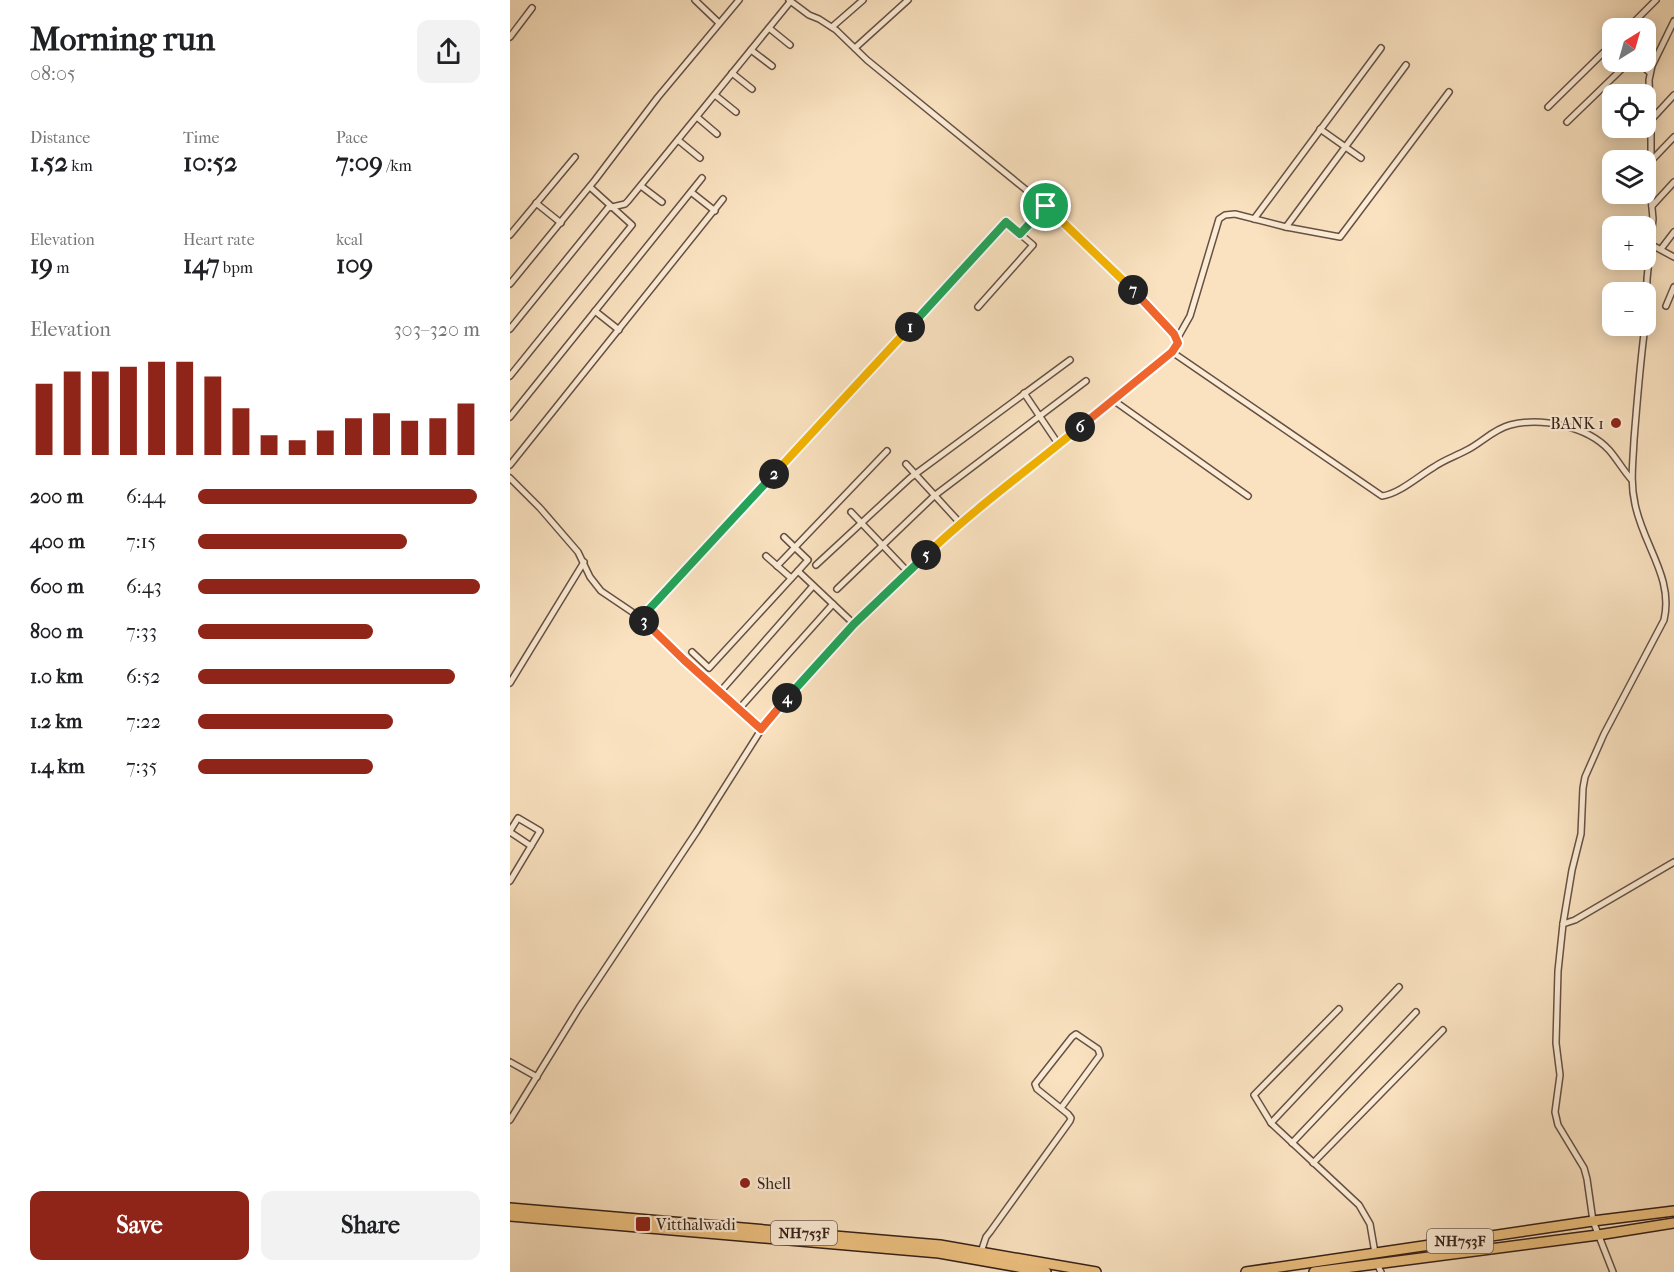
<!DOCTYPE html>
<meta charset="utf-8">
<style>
:root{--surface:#fff;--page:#f2f2f2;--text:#202124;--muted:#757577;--accent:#8f2418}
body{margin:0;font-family:"IM FELL French Canon",serif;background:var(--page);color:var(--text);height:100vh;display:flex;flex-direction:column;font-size:22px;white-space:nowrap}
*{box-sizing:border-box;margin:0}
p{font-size:20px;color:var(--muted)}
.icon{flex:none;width:33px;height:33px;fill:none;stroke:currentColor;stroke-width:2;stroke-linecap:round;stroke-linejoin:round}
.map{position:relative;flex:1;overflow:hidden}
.panel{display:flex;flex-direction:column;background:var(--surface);width:510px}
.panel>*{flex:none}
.needle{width:39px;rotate:37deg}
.tools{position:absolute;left:1092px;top:18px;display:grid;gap:12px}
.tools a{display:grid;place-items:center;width:54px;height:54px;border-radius:12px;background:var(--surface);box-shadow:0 3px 15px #0003;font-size:30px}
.pin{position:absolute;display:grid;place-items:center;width:51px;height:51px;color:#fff;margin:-26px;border:3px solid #fff;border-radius:50%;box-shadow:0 2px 6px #0007}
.km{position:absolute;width:30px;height:30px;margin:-15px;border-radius:50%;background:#222;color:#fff;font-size:16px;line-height:30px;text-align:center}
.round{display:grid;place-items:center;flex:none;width:63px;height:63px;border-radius:12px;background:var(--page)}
.headline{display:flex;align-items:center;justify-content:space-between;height:102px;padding:0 30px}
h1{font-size:33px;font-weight:800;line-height:45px}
.metrics{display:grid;grid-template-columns:repeat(3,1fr);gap:9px;height:102px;padding:6px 30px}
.metrics div{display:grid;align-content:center}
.metrics b{font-size:26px;font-weight:800}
.metrics small{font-size:16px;font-weight:400}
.metrics p{font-size:16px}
.chart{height:168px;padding:12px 30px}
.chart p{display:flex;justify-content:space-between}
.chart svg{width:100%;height:108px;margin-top:6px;stroke:var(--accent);stroke-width:6}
.cta{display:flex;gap:12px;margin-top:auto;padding:12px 30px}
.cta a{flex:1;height:69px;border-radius:12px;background:var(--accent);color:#fff;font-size:24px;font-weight:800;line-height:69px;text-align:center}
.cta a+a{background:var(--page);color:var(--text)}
ul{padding:0 30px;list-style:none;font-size:20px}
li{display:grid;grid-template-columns:96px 72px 1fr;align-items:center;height:45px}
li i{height:15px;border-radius:8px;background:var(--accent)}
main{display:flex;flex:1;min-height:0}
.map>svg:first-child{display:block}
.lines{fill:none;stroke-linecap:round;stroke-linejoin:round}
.minor-casing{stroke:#675144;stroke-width:8}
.trunk-casing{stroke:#36211a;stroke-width:12}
.minor{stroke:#fcecd6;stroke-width:5}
.trunk{stroke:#edc180;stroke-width:9}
.split-1-casing{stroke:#fff;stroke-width:12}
.split-2-casing{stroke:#fff;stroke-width:12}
.split-3-casing{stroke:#fff;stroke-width:12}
.split-4-casing{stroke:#fff;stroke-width:12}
.split-5-casing{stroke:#fff;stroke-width:12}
.split-6-casing{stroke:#fff;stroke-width:12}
.split-7-casing{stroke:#fff;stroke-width:12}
.split-8-casing{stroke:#fff;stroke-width:12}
.split-1{stroke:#22a559;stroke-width:8}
.split-2{stroke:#f5b400;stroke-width:8}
.split-3{stroke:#22a559;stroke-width:8}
.split-4{stroke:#f0652b;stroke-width:8}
.split-5{stroke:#22a559;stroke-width:8}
.split-6{stroke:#f5b400;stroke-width:8}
.split-7{stroke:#f0652b;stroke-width:8}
.split-8{stroke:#f5b400;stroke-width:8}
.poi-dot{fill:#8f2418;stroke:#fcecd6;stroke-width:2}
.labels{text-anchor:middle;stroke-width:4.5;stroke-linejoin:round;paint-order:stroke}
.shield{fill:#fcecd6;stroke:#715e52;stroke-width:1.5}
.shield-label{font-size:15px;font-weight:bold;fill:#36211a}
.poi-label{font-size:16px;fill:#36211a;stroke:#fcecd6;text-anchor:start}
</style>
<main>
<section class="panel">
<div class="headline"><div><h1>Morning run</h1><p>08:05</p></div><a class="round"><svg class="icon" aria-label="share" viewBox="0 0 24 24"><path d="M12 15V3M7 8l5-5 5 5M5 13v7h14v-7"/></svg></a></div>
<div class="metrics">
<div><p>Distance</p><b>1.52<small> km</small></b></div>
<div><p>Time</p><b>10:52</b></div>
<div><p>Pace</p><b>7:09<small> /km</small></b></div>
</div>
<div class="metrics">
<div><p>Elevation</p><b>19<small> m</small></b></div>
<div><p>Heart rate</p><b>147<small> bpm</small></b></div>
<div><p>kcal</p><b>109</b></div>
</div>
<div class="chart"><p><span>Elevation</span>303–320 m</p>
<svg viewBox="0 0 160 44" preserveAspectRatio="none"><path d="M5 44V15M15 44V10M25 44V10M35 44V8M45 44V6M55 44V6M65 44V12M75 44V25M85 44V36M95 44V38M105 44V34M115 44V29M125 44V27M135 44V30M145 44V29M155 44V23"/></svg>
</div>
<ul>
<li><b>200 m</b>6:44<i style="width:99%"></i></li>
<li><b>400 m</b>7:15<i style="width:74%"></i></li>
<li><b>600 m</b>6:43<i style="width:100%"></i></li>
<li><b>800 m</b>7:33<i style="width:62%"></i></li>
<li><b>1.0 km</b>6:52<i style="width:91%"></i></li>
<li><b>1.2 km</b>7:22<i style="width:69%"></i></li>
<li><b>1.4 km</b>7:35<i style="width:62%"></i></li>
</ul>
<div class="cta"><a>Save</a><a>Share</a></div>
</section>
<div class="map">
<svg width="1164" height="1272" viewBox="0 0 1164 1272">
<rect width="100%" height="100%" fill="#fae2c0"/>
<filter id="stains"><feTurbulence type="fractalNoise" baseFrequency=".00333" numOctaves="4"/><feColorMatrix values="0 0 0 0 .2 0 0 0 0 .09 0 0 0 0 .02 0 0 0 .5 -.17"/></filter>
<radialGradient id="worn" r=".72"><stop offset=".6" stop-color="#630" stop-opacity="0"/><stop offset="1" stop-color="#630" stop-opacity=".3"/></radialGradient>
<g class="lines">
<defs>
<g id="minor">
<polyline points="185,0 209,23"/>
<polyline points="322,27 353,0"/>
<polyline points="259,28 280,45"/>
<polyline points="1118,28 1146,0"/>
<polyline points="0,37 22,8"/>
<polyline points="345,48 398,0"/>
<polyline points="241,50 262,66"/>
<polyline points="1128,62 1139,72"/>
<polyline points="222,73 242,89"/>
<polyline points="205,95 226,112"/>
<polyline points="1038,107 1102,44"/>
<polyline points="187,117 207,134"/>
<polyline points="1141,120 1164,95"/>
<polyline points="1057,122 1119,62"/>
<polyline points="810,129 851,158"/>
<polyline points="168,140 190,158"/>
<polyline points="1141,161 1164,137"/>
<polyline points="131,186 152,202"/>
<polyline points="181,192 205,211"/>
<polyline points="26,203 51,223"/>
<polyline points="1142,206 1164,182"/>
<polyline points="744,219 871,48"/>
<polyline points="776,227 896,65"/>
<polyline points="0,235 65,157"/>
<polyline points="1140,244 1164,257"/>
<polyline points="1151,249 1164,232"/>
<polyline points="0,284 85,180 148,97 229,0"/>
<polyline points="1156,306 1164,287"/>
<polyline points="468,307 523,245 510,234"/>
<polyline points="85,311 109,330"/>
<polyline points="1136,318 1137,279 1143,219 1141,197 1141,132 1139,80 1142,66 1164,21"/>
<polyline points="0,329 98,208 115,204 118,201 280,2"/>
<polyline points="667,339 680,316 709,219 715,215 725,214 776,227 830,237 939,92"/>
<path d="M662,352l210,144c17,-2 38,-21 52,-29 10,-7 22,-11 33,-17 14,-7 27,-21 43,-25 31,-8 77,1 99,25 8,9 14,20 22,29"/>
<polyline points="0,376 122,225 80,187"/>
<polyline points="514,393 549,445"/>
<polyline points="603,400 738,496"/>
<polyline points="0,417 192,178"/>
<polyline points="396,464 450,523"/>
<polyline points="0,465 213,199"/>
<polyline points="0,478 30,508 68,552 80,577 91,591 131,618 174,660 251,729"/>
<polyline points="341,512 398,572"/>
<polyline points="274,537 298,560 288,571"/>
<polyline points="256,556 281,578"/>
<polyline points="306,565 400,478 560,360"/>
<polyline points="267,566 377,451"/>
<polyline points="327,589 424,496 576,381"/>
<polyline points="131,618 496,222 510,234 536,206"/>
<polyline points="182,652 199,668 288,571 344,624"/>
<polyline points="0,683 74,562"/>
<polyline points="210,692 303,586"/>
<polyline points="229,709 323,604"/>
<polyline points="0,831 8,818 30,831 0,881"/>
<polyline points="0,832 21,846"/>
<polyline points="1053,924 1065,920 1164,862"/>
<polyline points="829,1009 744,1095 761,1123 849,1205 860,1224 865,1253"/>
<polyline points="0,1062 27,1077"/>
<polyline points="0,1120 69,1008 187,831 256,722 308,662 344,624 448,525 662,352 668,343 664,334 635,302 542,211 357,60 326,30 309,19 299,15 279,0"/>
<polyline points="761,1123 889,987"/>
<polyline points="782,1143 906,1012"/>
<polyline points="803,1163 933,1030"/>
<polyline points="471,1252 476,1237 480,1232 560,1121 561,1118 558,1114 527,1089 525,1084 562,1037 566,1034 588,1049 590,1055 551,1108"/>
<polyline points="867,1264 871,1272"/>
<path d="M1103,1272l-20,-51 -6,-42 -3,-11 -26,-43 -3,-13 5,-37 -4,-32 2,-72 5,-47 9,-54 9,-36 2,-46 2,-11 19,-43 60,-114c10,-42 -21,-75 -29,-116 -5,-22 -2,-41 -1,-64 3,-38 6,-76 11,-114"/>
</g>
<g id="trunk">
<polyline points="0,1208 430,1245 586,1272"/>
<polyline points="0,1216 429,1253 536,1272"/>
<polyline points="736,1272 1083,1221 1164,1211"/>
<polyline points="804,1272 1088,1235 1164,1223"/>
</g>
</defs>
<use href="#minor" class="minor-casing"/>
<use href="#trunk" class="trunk-casing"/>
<use href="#minor" class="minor"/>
<use href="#trunk" class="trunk"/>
</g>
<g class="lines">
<defs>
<polyline id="split-1" points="400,327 496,222 510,234 536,206"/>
<polyline id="split-2" points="264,474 400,327"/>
<polyline id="split-3" points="134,621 131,618 264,474"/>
<polyline id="split-4" points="134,621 174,660 251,729 277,698"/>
<polyline id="split-5" points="277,698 344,624 416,555"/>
<path id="split-6" d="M416,555c48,-46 102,-85 154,-128"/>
<polyline id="split-7" points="570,427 662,352 668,343 664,334 623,290"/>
<polyline id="split-8" points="536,206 623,290"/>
</defs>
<use href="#split-1" class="split-1-casing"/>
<use href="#split-2" class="split-2-casing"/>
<use href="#split-3" class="split-3-casing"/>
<use href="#split-4" class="split-4-casing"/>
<use href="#split-5" class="split-5-casing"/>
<use href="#split-6" class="split-6-casing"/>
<use href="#split-7" class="split-7-casing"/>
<use href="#split-8" class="split-8-casing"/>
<use href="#split-1" class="split-1"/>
<use href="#split-2" class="split-2"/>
<use href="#split-3" class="split-3"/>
<use href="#split-4" class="split-4"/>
<use href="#split-5" class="split-5"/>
<use href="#split-6" class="split-6"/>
<use href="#split-7" class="split-7"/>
<use href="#split-8" class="split-8"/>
</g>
<g class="poi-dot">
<circle cx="1106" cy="423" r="6"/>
<circle cx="235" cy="1183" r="6"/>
<rect x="125" y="1216" width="16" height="16" rx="3"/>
</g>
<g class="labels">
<g class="shield">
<rect x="261" y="1221" width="66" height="24" rx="4.5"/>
<rect x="917" y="1229" width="66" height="24" rx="4.5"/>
</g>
<g class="shield-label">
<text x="294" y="1238">NH753F</text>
<text x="950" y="1246">NH753F</text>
</g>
<g class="poi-label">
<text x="1094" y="429" text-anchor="end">BANK 1</text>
<text x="247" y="1189">Shell</text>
<text x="146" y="1230">Vitthalwadi</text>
</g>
</g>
<rect width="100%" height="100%" filter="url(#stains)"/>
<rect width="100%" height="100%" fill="url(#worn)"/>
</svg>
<div class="tools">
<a><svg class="needle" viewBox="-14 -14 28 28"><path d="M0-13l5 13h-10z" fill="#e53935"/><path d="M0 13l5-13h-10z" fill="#757577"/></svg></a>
<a><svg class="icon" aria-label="locate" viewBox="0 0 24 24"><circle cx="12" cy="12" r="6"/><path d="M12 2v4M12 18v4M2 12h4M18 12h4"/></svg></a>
<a><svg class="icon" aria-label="layers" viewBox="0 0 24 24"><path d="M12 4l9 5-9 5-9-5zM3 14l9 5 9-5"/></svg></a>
<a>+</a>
<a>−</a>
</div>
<div class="pin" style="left:536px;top:206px;background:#1e9e55"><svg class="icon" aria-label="arrive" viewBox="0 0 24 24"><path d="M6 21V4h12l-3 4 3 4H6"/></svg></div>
<b class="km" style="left:400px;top:327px">1</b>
<b class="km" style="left:264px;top:474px">2</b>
<b class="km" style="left:134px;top:621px">3</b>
<b class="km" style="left:277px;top:698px">4</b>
<b class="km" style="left:416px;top:555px">5</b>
<b class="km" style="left:570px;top:427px">6</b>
<b class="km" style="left:623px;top:290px">7</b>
</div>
</main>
